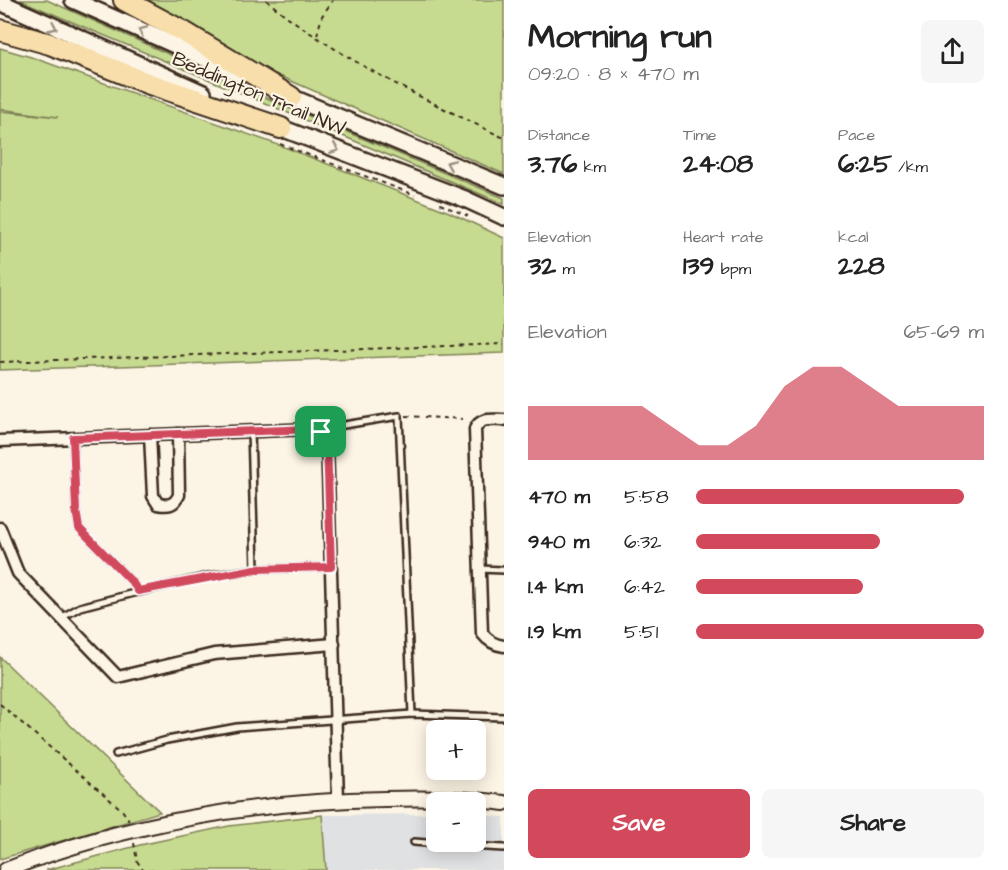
<!DOCTYPE html>
<meta charset="utf-8">
<style>
:root{--surface:#fff;--page:#f6f6f6;--text:#222;--muted:#767676;--accent:#d1495b}
body{margin:0;font-family:"Architects Daughter",sans-serif;background:var(--page);color:var(--text);height:100vh;display:flex;flex-direction:column;font-size:22px;white-space:nowrap}
*{box-sizing:border-box;margin:0}
p{font-size:20px;color:var(--muted)}
.icon{flex:none;width:33px;height:33px;fill:none;stroke:currentColor;stroke-width:2;stroke-linecap:round;stroke-linejoin:round}
.map{position:relative;flex:1;overflow:hidden}
.drawer{display:flex;flex-direction:column;background:var(--surface);width:504px}
.drawer>*{flex:none}
.controls{position:absolute;left:426px;top:720px;display:grid;gap:12px}
.controls a{display:grid;place-items:center;width:60px;height:60px;border-radius:9px;background:var(--surface);box-shadow:0 3px 15px #0003;font-size:30px}
.pin{position:absolute;display:grid;place-items:center;width:51px;height:51px;color:#fff;margin:-26px;border-radius:12px;box-shadow:0 3px 9px #0006}
.round{display:grid;place-items:center;flex:none;width:63px;height:63px;border-radius:9px;background:var(--page)}
.summary{display:flex;align-items:center;justify-content:space-between;height:102px;padding:0 24px}
h1{font-size:33px;font-weight:700;line-height:45px}
.stats{display:grid;grid-template-columns:repeat(3,1fr);gap:9px;height:102px;padding:6px 24px}
.stats div{display:grid;align-content:center}
.stats b{font-size:26px;font-weight:700}
.stats small{font-size:16px;font-weight:400}
.stats p{font-size:16px}
.chart{height:168px;padding:12px 24px}
.chart p{display:flex;justify-content:space-between}
.chart svg{width:100%;height:108px;margin-top:6px;fill:var(--accent);opacity:.7}
.button{display:flex;gap:12px;margin-top:auto;padding:12px 24px}
.button a{flex:1;height:69px;border-radius:9px;background:var(--accent);color:#fff;font-size:24px;font-weight:700;line-height:69px;text-align:center}
.button a+a{background:var(--page);color:var(--text)}
ul{padding:0 24px;list-style:none;font-size:20px}
li{display:grid;grid-template-columns:96px 72px 1fr;align-items:center;height:45px}
li i{height:15px;border-radius:8px;background:var(--accent)}
main{display:flex;flex:1;min-height:0}
.map>svg:first-child{display:block}
.built{fill:#dfe1e3}
.green{fill:#c6db90;stroke:#808257;stroke-width:1.5}
.lines{fill:none;stroke-linecap:round;stroke-linejoin:round}
.service-casing{stroke:#3b2a1e;stroke-width:10}
.minor-casing{stroke:#3b2a1e;stroke-width:15}
.tertiary-casing{stroke:#3b2a1e;stroke-width:18}
.secondary-casing{stroke:#3b2a1e;stroke-width:20}
.motorway-casing{stroke:#3b2a1e;stroke-width:24}
.path{stroke:#3b2a1e;stroke-width:2;stroke-dasharray:4.5 4.5;stroke-linecap:butt}
.service{stroke:#fcf5e5;stroke-width:5}
.minor{stroke:#fcf5e5;stroke-width:10}
.tertiary{stroke:#fcf5e5;stroke-width:14}
.secondary{stroke:#fcf5e5;stroke-width:15}
.motorway{stroke:#f8deab;stroke-width:20}
.oneway{stroke:#9c9082}
.route-casing{stroke:#fff;stroke-width:12}
.route{stroke:#d1495b;stroke-width:8}
.labels{text-anchor:middle;stroke-width:4.5;stroke-linejoin:round;paint-order:stroke}
.street-label{font-size:20px;fill:#3b2a1e;stroke:#fcf5e5}
</style>
<main>
<div class="map">
<svg width="504" height="870" viewBox="0 0 504 870">
<rect width="100%" height="100%" fill="#fcf5e5"/>
<filter id="ink" filterUnits="userSpaceOnUse"><feTurbulence type="fractalNoise" baseFrequency=".0167" numOctaves="2"/><feDisplacementMap in="SourceGraphic" scale="12" xChannelSelector="R" yChannelSelector="G"/><feConvolveMatrix kernelMatrix="1 2 1 2 8 2 1 2 1" color-interpolation-filters="sRGB"/></filter>
<g filter="url(#ink)">
<polygon class="built" points="436,814 436,842 476,842 476,815 504,817 504,870 326,870 322,815"/>
<g class="green">
<polygon points="20,0 47,0 276,102 504,198 504,204"/>
<polygon points="140,0 504,0 504,174 273,73"/>
<polygon points="0,48 31,57 287,148 449,212 504,238 504,353 0,370 0,111 58,117 0,109"/>
<polygon points="0,657 160,812 0,859"/>
<polygon points="322,815 326,870 46,870 140,845 229,826"/>
</g>
<g class="lines">
<defs>
<g id="service">
<polyline points="251,430 255,569"/>
<polyline points="321,432 344,425 399,416 412,714"/>
<polyline points="73,438 76,510 79,528 133,583 138,592"/>
<polyline points="479,569 504,570"/>
<polyline points="61,618 80,607 138,592 209,576 255,569 331,567"/>
<polyline points="116,754 167,740 237,727 412,714 504,717"/>
<polyline points="414,842 452,845"/>
<polyline points="453,842 452,845 504,848"/>
</g>
<g id="minor">
<path d="M504,420c-12,0 -23,-3 -29,9l7,204c6,8 12,12 22,13"/>
<path d="M150,435l3,61 5,8c11,2 16,1 21,-9l-1,-61"/>
<polyline points="0,441 311,429 321,432 327,441 338,800"/>
<polyline points="0,528 18,573 118,677 214,654 334,644"/>
</g>
<path id="tertiary" d="M6,870c119,-47 251,-69 379,-71 40,-1 80,-1 119,4"/>
<g id="secondary">
<polyline points="73,0 240,74"/>
<polyline points="0,2 203,93"/>
<polyline points="281,93 504,186"/>
<polyline points="271,124 465,199 504,217"/>
</g>
<g id="motorway">
<polyline points="124,0 184,32 291,97"/>
<polyline points="0,30 50,44 147,83 281,128"/>
</g>
</defs>
<use href="#service" class="service-casing"/>
<use href="#minor" class="minor-casing"/>
<use href="#tertiary" class="tertiary-casing"/>
<use href="#secondary" class="secondary-casing"/>
<use href="#motorway" class="motorway-casing"/>
<g class="path">
<path d="M266,0c71,58 156,98 238,138"/>
<polyline points="317,35 322,16 333,0"/>
<polyline points="280,144 415,195"/>
<polyline points="440,204 468,216"/>
<polyline points="0,362 504,344"/>
<polyline points="406,416 463,419"/>
<polyline points="0,704 122,810 129,820"/>
<polyline points="134,843 137,861 143,870"/>
</g>
<use href="#service" class="service"/>
<use href="#minor" class="minor"/>
<use href="#tertiary" class="tertiary"/>
<use href="#secondary" class="secondary"/>
<use href="#motorway" class="motorway"/>
</g>
<defs><path id="oneway-chevron" d="M-2-3.5L2.5 0L-2 3.5" fill="none" stroke-width="1.6" stroke-linecap="round" stroke-linejoin="round" transform="scale(1.5)"/></defs>
<g class="oneway">
<use href="#oneway-chevron" transform="translate(53 27) rotate(25)"/>
<use href="#oneway-chevron" transform="translate(142 31) rotate(-156)"/>
<use href="#oneway-chevron" transform="translate(335 149) rotate(21)"/>
<use href="#oneway-chevron" transform="translate(450 164) rotate(-157)"/>
</g>
</g>
<g class="lines" filter="url(#ink)">
<defs>
<polygon id="route" points="311,429 321,432 327,441 331,567 255,569 138,591 133,583 79,528 76,510 73,438"/>
</defs>
<use href="#route" class="route-casing"/>
<use href="#route" class="route"/>
</g>
<g class="labels">
<g class="street-label">
<text transform="translate(259 93) rotate(23)" y="7">Beddington Trail NW</text>
</g>
</g>
</svg>
<div class="controls">
<a>+</a>
<a>−</a>
</div>
<div class="pin" style="left:321px;top:432px;background:#1e9e55"><svg class="icon" aria-label="arrive" viewBox="0 0 24 24"><path d="M6 21V4h12l-3 4 3 4H6"/></svg></div>
</div>
<section class="drawer">
<div class="summary"><div><h1>Morning run</h1><p>09:20 · 8 × 470 m</p></div><a class="round"><svg class="icon" aria-label="share" viewBox="0 0 24 24"><path d="M12 15V3M7 8l5-5 5 5M5 13v7h14v-7"/></svg></a></div>
<div class="stats">
<div><p>Distance</p><b>3.76<small> km</small></b></div>
<div><p>Time</p><b>24:08</b></div>
<div><p>Pace</p><b>6:25<small> /km</small></b></div>
</div>
<div class="stats">
<div><p>Elevation</p><b>32<small> m</small></b></div>
<div><p>Heart rate</p><b>139<small> bpm</small></b></div>
<div><p>kcal</p><b>228</b></div>
</div>
<div class="chart"><p><span>Elevation</span>65–69 m</p>
<svg viewBox="0 0 160 44" preserveAspectRatio="none"><path d="M0 44V22L10 22L20 22L30 22L40 22L50 30L60 38L70 38L80 30L90 14L100 6L110 6L120 14L130 22L140 22L150 22L160 22V44z"/></svg>
</div>
<ul>
<li><b>470 m</b>5:58<i style="width:93%"></i></li>
<li><b>940 m</b>6:32<i style="width:64%"></i></li>
<li><b>1.4 km</b>6:42<i style="width:58%"></i></li>
<li><b>1.9 km</b>5:51<i style="width:100%"></i></li>
</ul>
<div class="button"><a>Save</a><a>Share</a></div>
</section>
</main>
